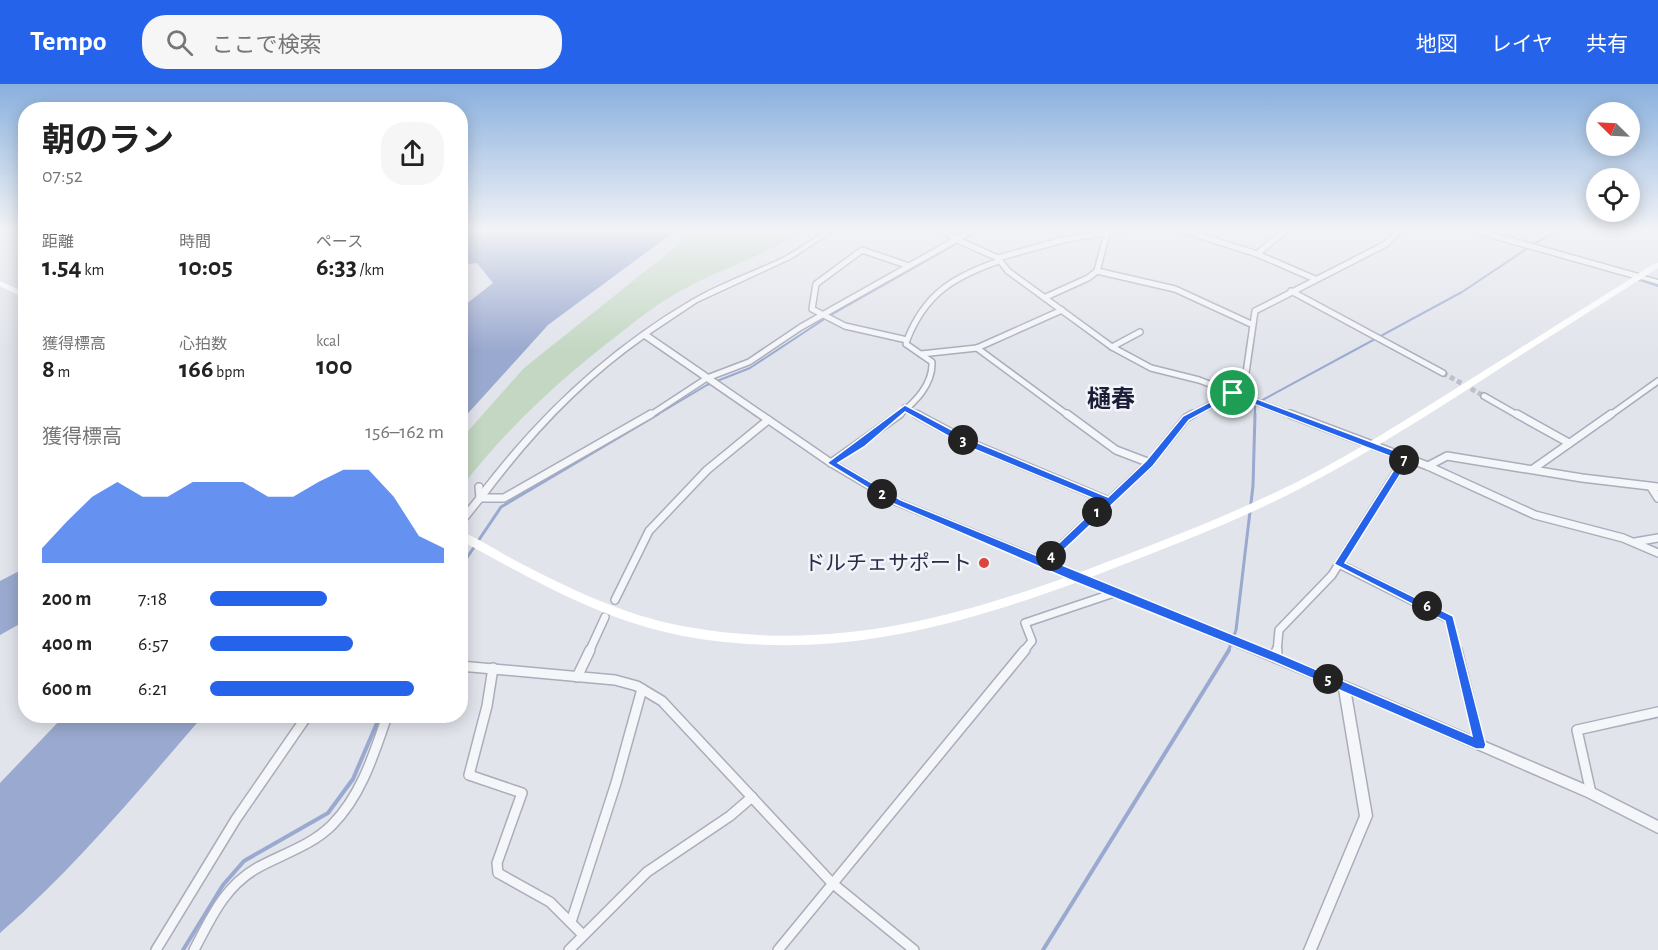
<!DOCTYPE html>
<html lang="ja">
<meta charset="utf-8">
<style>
:root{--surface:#fff;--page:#f6f6f6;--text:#222;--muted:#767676;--accent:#2563eb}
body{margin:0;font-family:"Alegreya Sans","Noto Sans JP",sans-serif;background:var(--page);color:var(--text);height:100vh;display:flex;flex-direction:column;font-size:22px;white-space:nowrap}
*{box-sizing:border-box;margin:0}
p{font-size:20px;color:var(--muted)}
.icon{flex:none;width:33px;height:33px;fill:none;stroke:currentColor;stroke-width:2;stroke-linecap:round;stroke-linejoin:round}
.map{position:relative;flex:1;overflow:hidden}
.sheet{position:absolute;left:18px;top:18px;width:450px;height:621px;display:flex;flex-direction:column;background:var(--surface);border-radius:24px;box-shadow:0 3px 15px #0003}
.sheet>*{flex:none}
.needle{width:39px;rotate:294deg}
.tools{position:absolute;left:1586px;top:18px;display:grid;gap:12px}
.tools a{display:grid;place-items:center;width:54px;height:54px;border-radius:50%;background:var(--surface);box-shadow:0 3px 15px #0003;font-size:30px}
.pin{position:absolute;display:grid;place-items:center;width:51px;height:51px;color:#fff;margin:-26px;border:3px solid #fff;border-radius:50%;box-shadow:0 2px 6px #0007}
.km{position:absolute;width:30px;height:30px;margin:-15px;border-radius:50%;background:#222;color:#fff;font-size:16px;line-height:30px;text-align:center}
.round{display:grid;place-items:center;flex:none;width:63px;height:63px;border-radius:24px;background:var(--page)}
.head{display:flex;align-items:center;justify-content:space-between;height:102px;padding:0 24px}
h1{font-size:33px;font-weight:700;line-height:45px}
.stats{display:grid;grid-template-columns:repeat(3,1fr);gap:9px;height:102px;padding:6px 24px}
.stats div{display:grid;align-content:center}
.stats b{font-size:26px;font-weight:700}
.stats small{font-size:16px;font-weight:400}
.stats p{font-size:16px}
.chart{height:168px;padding:12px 24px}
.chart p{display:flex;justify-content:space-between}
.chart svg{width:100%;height:108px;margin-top:6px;fill:var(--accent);opacity:.7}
ul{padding:0 24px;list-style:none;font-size:20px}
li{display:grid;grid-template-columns:96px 72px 1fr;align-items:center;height:45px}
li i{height:15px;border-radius:8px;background:var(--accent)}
header{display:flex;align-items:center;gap:36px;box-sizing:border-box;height:84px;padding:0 30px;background:var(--accent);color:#fff}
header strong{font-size:28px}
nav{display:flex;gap:33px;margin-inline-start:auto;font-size:21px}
.search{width:420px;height:54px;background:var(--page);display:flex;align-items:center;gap:15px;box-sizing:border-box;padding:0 21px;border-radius:24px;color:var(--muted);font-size:22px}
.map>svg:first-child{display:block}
.green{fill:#c3d7c2}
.water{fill:#9aa9cf}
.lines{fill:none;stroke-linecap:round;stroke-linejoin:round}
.stream-far2{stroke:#9aa9cf;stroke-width:2}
.stream-far1{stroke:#9aa9cf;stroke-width:3}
.stream{stroke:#9aa9cf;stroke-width:4}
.minor-tunnel{stroke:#bdbfcb;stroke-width:5;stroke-dasharray:5 3;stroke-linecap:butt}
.minor-far2-casing{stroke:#aaadba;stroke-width:8}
.minor-far1-casing{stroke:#aaadba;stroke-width:10}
.minor-casing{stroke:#aaadba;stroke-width:12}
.tertiary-casing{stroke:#aaadba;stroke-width:3}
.minor-far2{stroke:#f5f6f9;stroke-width:5}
.minor-far1{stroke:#f5f6f9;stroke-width:7}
.minor{stroke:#f5f6f9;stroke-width:9}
.tertiary{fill:#f5f6f9;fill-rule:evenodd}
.secondary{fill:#fff;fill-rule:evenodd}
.route{fill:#2563eb;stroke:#fff;stroke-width:1.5;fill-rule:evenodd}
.poi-dot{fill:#dc453c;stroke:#f2f4f9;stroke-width:2}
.labels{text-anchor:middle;stroke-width:5;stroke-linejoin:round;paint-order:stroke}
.poi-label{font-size:21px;fill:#282d46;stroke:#f2f4f9;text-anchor:end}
.quarter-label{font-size:24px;font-weight:bold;fill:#1a1e37;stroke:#f2f4f9}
</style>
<header>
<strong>Tempo</strong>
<div class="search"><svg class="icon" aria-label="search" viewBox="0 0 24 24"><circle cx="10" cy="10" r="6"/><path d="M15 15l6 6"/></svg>ここで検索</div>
<nav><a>地図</a><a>レイヤ</a><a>共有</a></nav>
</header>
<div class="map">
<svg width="1658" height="866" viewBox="0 0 1658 866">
<rect width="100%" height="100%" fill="#e2e4ec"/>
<path class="green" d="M698,145h106c-36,26 -79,38 -118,59 -25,13 -47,30 -68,47 -59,45 -113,95 -157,153v-49l63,-71z"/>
<g class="water">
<polygon points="461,145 678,145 548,241 461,337 461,224 493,199 477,179 461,181"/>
<polygon points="25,484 25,537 0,551 0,497"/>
<path d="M64,632h139c-65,75 -128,152 -203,217v-150z"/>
</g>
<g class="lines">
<g class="stream-far2">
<polyline points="1535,160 1621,186"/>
<polyline points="1637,195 1658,202"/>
<polyline points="655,332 707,301 750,284 829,232 982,145"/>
<polyline points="1255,332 1255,320 1462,208 1534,160 1562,145"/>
</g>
<g class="stream-far1">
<polyline points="460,484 501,423 658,330"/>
<polyline points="1228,568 1236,546 1253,402 1255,330"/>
</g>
<g class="stream">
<polyline points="183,866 223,801 244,777 328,729 353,695 380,632"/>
<polyline points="1043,866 1229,566"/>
</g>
<polyline class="minor-tunnel" points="1443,289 1484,312"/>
<defs>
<g id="minor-far2">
<polyline points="943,145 955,155 998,174 1063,156 1125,145"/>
<polyline points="1179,145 1257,170 1315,195"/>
<polyline points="1470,145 1640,193"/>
<polyline points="1257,170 1287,145"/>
<polyline points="998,174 1008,187 1112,263 1151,284 1199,296 1294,332"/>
<polyline points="1097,187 1175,205 1251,240"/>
<polyline points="1291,207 1443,289"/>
<polyline points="1046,213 1088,194 1097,187 1107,149"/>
<path d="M907,256c18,-46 46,-63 92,-79"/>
<polyline points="1112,263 1140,248"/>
<polyline points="977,264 1069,332"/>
<polyline points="921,270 977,264 1062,226"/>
<polyline points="1484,312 1519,332"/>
<polyline points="905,324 919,332"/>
<polyline points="649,332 707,294 749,278 801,243 975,145"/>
<path d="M898,332c17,-14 35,-31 34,-54l-26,-18 1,-4 -62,-14 -33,-17 4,-25 46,-34 47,16"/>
<polyline points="1190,332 1232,309 1245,296 1255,227 1386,160 1401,145"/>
<polyline points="1609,332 1658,297"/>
</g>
<g id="minor-far1">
<polyline points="916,330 968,358 1109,417"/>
<polyline points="1067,330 1116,366 1150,379"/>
<polyline points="1290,330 1428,382 1535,431 1623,454 1658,469"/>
<polyline points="1517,330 1569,359"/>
<polyline points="831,379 900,330"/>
<polyline points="1428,382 1447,372 1582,394 1658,403"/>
<polyline points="1533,385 1611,330"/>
<polyline points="1651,403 1658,414"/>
<polyline points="480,414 504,414 651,330"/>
<polyline points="460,439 480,414 479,403"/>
<polyline points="1635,458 1658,454"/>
<polyline points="1044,478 1150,379 1186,334 1193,330"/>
<polyline points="1339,480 1449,535 1457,568"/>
<polyline points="615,516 649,447 707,386 768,336"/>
<polyline points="589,568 605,533"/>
<polyline points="1023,568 1032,557 1025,539 1114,509"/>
<polyline points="1277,568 1279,546 1332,491 1405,375"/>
</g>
<g id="minor">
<polyline points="1457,566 1480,661"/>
<polyline points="1276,574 1277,566"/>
<polyline points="460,582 615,596 637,602 662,617 832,799 914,866"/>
<polyline points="493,584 487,622 469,691 522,709 497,779 498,789 550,818 583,851"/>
<polyline points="577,593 590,566"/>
<polyline points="1591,709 1577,646 1658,628"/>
<polyline points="571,838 616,699 642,605"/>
<polyline points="156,866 236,735 307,632"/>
<path d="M194,866c17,-32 30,-63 63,-82 25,-14 54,-22 75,-43 29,-29 42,-71 55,-109"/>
<polyline points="569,866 647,788 730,732 752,713"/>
<polyline points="778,866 1025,566"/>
</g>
<g id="tertiary">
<path d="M829,145h7l-44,29 -95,44 -48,32 185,127 66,39 448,183 247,106 63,32v12l-71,-36 -236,-103 21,122 -56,134h-12l56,-134 -21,-127 -445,-185 -66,-39 -184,-127c-63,44 -115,100 -161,162h-6l-1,-2 1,-2c59,-79 130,-146 215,-196 29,-17 61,-28 91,-42 16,-9 31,-19 46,-29z"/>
<polygon points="1640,191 1658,196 1658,200 1638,194 1638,192"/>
</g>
</defs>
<use href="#minor-far2" class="minor-far2-casing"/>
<use href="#minor-far1" class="minor-far1-casing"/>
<use href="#minor" class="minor-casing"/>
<use href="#tertiary" class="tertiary-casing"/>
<use href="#minor-far2" class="minor-far2"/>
<use href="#minor-far1" class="minor-far1"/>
<use href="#minor" class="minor"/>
<use href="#tertiary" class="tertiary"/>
<g class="secondary">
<path d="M1655,179h3v5c-48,31 -97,61 -145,92 -68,44 -135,88 -208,126 -68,36 -140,62 -211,90 -137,51 -263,87 -411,60 -80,-15 -152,-57 -223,-96v-9c20,8 39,21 58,31 52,27 106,53 164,64 145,27 269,-6 404,-56 71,-27 143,-54 211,-88 74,-38 143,-84 214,-128 48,-31 96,-60 144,-91z"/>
<polygon points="0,197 26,209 26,215 0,202"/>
</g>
</g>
<linearGradient id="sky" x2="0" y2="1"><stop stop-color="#89b0de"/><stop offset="0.55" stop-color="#f2f3f6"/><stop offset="1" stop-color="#f2f3f6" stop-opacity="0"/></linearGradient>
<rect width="1658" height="266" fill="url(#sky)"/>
<path class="route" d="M1233,306l176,66 1,3 -65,104 108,53 33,129 -2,4h-8l-204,-88 -199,-80 -179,-77 -67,-41 78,-58 66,35 137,57 38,-36 37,-45zM1233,312l167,64 -66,104 111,57 27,115 -192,-82 -228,-93 101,-95 36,-46zM905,328l59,33 138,57 -59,56 -142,-58 -63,-37 26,-16z"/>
<circle class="poi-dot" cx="984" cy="479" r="6"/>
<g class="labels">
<g class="poi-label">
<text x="972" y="486">ドルチェサポート</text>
</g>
<g class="quarter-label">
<text x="1111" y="323">樋春</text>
</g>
</g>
</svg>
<div class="tools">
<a><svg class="needle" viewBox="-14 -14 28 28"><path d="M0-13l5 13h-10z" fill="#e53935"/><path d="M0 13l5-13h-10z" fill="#767676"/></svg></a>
<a><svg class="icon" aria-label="locate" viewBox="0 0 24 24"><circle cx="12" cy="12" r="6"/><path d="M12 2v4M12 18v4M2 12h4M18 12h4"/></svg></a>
</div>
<div class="pin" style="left:1233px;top:309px;background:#1e9e55"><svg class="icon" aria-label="arrive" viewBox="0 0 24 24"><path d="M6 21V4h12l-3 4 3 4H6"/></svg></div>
<b class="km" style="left:1097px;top:428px">1</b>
<b class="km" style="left:882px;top:410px">2</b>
<b class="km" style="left:963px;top:356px">3</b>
<b class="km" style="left:1051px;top:472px">4</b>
<b class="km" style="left:1328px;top:595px">5</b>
<b class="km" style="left:1427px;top:522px">6</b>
<b class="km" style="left:1404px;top:376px">7</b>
<section class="sheet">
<div class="head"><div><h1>朝のラン</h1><p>07:52</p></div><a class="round"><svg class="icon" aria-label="share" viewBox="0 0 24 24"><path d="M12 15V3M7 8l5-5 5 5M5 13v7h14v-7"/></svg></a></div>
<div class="stats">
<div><p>距離</p><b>1.54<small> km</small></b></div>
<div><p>時間</p><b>10:05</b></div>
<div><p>ペース</p><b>6:33<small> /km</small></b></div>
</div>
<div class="stats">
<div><p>獲得標高</p><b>8<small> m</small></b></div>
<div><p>心拍数</p><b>166<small> bpm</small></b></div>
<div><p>kcal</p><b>100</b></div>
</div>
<div class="chart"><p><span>獲得標高</span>156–162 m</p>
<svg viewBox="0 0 160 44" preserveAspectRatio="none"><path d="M0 44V38L10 27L20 17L30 11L40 17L50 17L60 11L70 11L80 11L90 17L100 17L110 11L120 6L130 6L140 17L150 33L160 38V44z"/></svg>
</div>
<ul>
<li><b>200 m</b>7:18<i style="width:50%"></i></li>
<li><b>400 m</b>6:57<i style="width:61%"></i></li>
<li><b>600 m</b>6:21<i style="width:87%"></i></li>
</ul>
</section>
</div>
